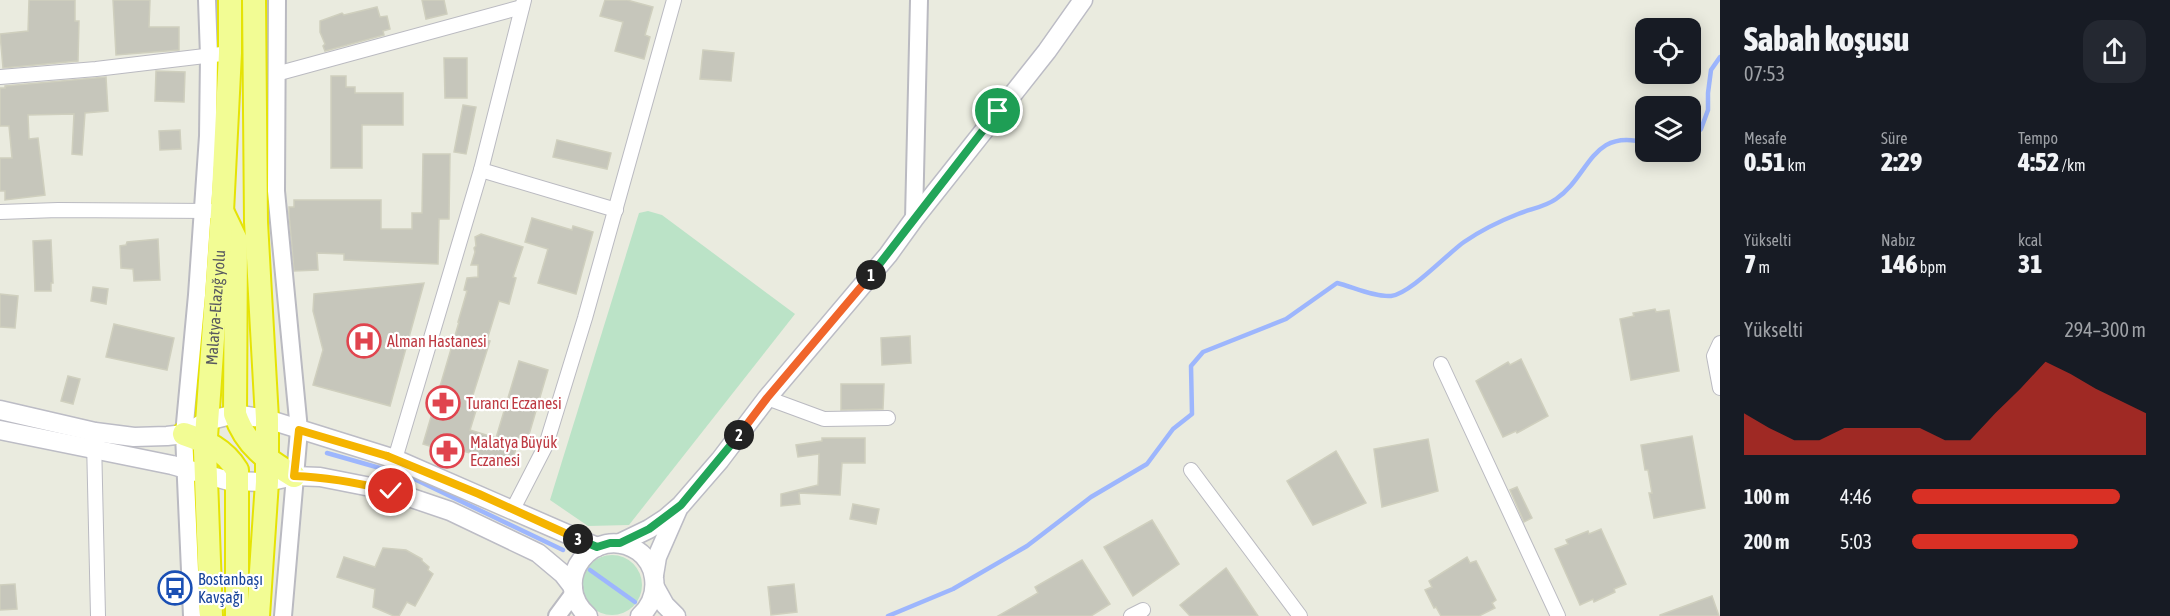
<!DOCTYPE html>
<html lang="tr">
<meta charset="utf-8">
<style>
:root{--surface:#171b24;--page:#242831;--text:#f1f3f6;--muted:#9ea1a6;--accent:#d93025}
body{margin:0;font-family:"Asap Condensed",sans-serif;background:var(--page);color:var(--text);height:100vh;display:flex;flex-direction:column;font-size:22px;white-space:nowrap}
*{box-sizing:border-box;margin:0}
p{font-size:20px;color:var(--muted)}
.icon{flex:none;width:33px;height:33px;fill:none;stroke:currentColor;stroke-width:2;stroke-linecap:round;stroke-linejoin:round}
.map{position:relative;flex:1;overflow:hidden}
.side{display:flex;flex-direction:column;background:var(--surface);width:450px}
.side>*{flex:none}
.fabs{position:absolute;left:1635px;top:18px;display:grid;gap:12px}
.fabs a{display:grid;place-items:center;width:66px;height:66px;border-radius:12px;background:var(--surface);box-shadow:0 3px 15px #0003;font-size:30px}
.pin{position:absolute;display:grid;place-items:center;width:51px;height:51px;color:#fff;margin:-26px;border:3px solid #fff;border-radius:50%;box-shadow:0 2px 6px #0007}
.km{position:absolute;width:30px;height:30px;margin:-15px;border-radius:50%;background:#222;color:#fff;font-size:16px;line-height:30px;text-align:center}
.round{display:grid;place-items:center;flex:none;width:63px;height:63px;border-radius:18px;background:var(--page)}
.overview{display:flex;align-items:center;justify-content:space-between;height:102px;padding:0 24px}
h1{font-size:33px;font-weight:800;line-height:45px}
.metrics{display:grid;grid-template-columns:repeat(3,1fr);gap:9px;height:102px;padding:6px 24px}
.metrics div{display:grid;align-content:center}
.metrics b{font-size:26px;font-weight:800}
.metrics small{font-size:16px;font-weight:400}
.metrics p{font-size:16px}
.chart{height:168px;padding:12px 24px}
.chart p{display:flex;justify-content:space-between}
.chart svg{width:100%;height:108px;margin-top:6px;fill:var(--accent);opacity:.7}
ul{padding:0 24px;list-style:none;font-size:20px}
li{display:grid;grid-template-columns:96px 72px 1fr;align-items:center;height:45px}
li i{height:15px;border-radius:8px;background:var(--accent)}
main{display:flex;flex:1;min-height:0}
.map>svg:first-child{display:block}
.green{fill:#bbe3c7}
.lines{fill:none;stroke-linecap:round;stroke-linejoin:round}
.stream{stroke:#9db6fd;stroke-width:4.5}
.building{fill:#c6c6bb;stroke:#cfcfbe;stroke-width:1.5}
.minor-casing{stroke:#babac1;stroke-width:16}
.tertiary-casing{stroke:#babac1;stroke-width:20}
.secondary-casing{stroke:#bcbcc5;stroke-width:21}
.trunk-casing{stroke:#e5e305;stroke-width:26}
.minor{stroke:#fff;stroke-width:14}
.tertiary{stroke:#fff;stroke-width:16}
.secondary{stroke:#fff;stroke-width:18}
.trunk{stroke:#f2fc94;stroke-width:22}
.split-1-casing{stroke:#fff;stroke-width:12}
.split-2-casing{stroke:#fff;stroke-width:12}
.split-3-casing{stroke:#fff;stroke-width:12}
.split-4-casing{stroke:#fff;stroke-width:12}
.split-5-casing{stroke:#fff;stroke-width:12}
.split-1{stroke:#22a559;stroke-width:8}
.split-2{stroke:#f0652b;stroke-width:8}
.split-3{stroke:#22a559;stroke-width:8}
.split-4{stroke:#f5b400;stroke-width:8}
.split-5{stroke:#f5b400;stroke-width:8}
.labels{text-anchor:middle;stroke-width:4.5;stroke-linejoin:round;paint-order:stroke}
.street-label{font-size:16px;fill:#585960;stroke:#fff}
.health-label{font-size:16px;fill:#be3a42;stroke:#fff;text-anchor:start}
.transit-label{font-size:16px;fill:#164399;stroke:#fff;text-anchor:start}
</style>
<main>
<div class="map">
<svg width="1720" height="616" viewBox="0 0 1720 616">
<rect width="100%" height="100%" fill="#eaebdf"/>
<g class="green">
<polygon points="648,211 662,215 795,314 629,525 588,526 550,500 639,213"/>
<circle cx="612" cy="585" r="30"/>
</g>
<g class="lines">
<g class="stream">
<polyline points="1690,139 1701,129 1708,110 1708,93 1711,70 1720,57"/>
<polyline points="327,453 408,476 563,550"/>
<polyline points="590,570 635,602"/>
<path d="M888,616l65,-27 74,-43 64,-49 56,-33 26,-35 19,-15 -1,-48 12,-14 83,-33 51,-36c16,4 37,14 54,13 19,-2 56,-42 73,-54 16,-11 36,-21 54,-28 12,-5 27,-7 38,-15 34,-23 35,-72 90,-56"/>
</g>
</g>
<g class="building">
<polygon points="29,0 75,0 75,21 79,21 78,61 3,68 0,34 28,31"/>
<polygon points="113,0 150,0 149,27 179,27 179,50 116,55"/>
<polygon points="422,0 444,0 447,14 426,19"/>
<polygon points="605,0 627,0 653,7 645,35 650,37 644,59 615,51 623,22 600,16"/>
<polygon points="377,7 380,17 387,16 390,29 383,31 384,35 325,51 323,46 325,44 320,32 320,21 342,13 344,15"/>
<polygon points="703,50 734,53 731,81 700,79"/>
<polygon points="444,58 467,58 467,98 445,98"/>
<polygon points="156,71 185,72 184,102 155,101"/>
<polygon points="331,76 346,76 346,87 355,87 355,93 403,93 403,125 362,125 362,168 331,168"/>
<polygon points="106,77 108,111 85,113 82,155 72,154 74,114 28,115 29,139 38,138 45,195 5,200 5,191 0,191 0,158 12,158 9,126 0,126 0,88 5,88 5,86"/>
<polygon points="463,105 476,107 466,154 454,152"/>
<polygon points="180,130 181,149 160,150 159,131"/>
<polygon points="557,140 611,153 607,169 553,157"/>
<polygon points="423,154 450,154 449,219 439,219 438,264 344,260 344,254 317,253 318,270 294,271 289,214 289,207 294,207 294,200 381,200 381,229 412,229 412,213 422,213"/>
<polygon points="532,218 572,230 573,226 593,232 576,294 538,283 548,249 525,242"/>
<polygon points="481,234 523,247 513,277 516,278 509,304 499,301 487,340 490,341 472,398 479,401 470,430 496,438 519,361 548,370 528,438 520,435 511,465 463,451 462,456 423,444 459,322 458,322 467,291 464,290 467,278 478,277 478,265 471,265 475,252 474,248 476,246 475,237"/>
<polygon points="158,239 160,280 134,281 133,269 121,268 120,246 126,245 127,242"/>
<polygon points="51,240 53,283 51,283 51,291 35,291 33,241"/>
<polygon points="424,283 390,406 313,385 323,350 313,311 314,294"/>
<polygon points="93,287 108,289 106,304 91,301"/>
<polygon points="0,294 18,296 15,328 0,327"/>
<polygon points="1655,309 1656,312 1669,310 1679,371 1631,380 1620,319 1634,316 1633,313"/>
<polygon points="114,324 174,338 167,370 106,357"/>
<polygon points="910,336 911,363 882,365 881,338"/>
<polygon points="1521,359 1548,416 1517,433 1516,431 1503,437 1476,381 1508,362 1510,365"/>
<polygon points="68,376 80,379 73,404 61,401"/>
<polygon points="841,384 884,384 883,409 841,410"/>
<polygon points="1692,436 1705,508 1654,518 1649,493 1652,493 1648,470 1645,470 1641,445"/>
<polygon points="822,438 865,438 865,463 842,463 840,495 799,493 800,504 781,506 781,494 818,485 819,454 798,457 796,445 822,441"/>
<polygon points="1428,439 1438,491 1382,507 1374,449"/>
<polygon points="1336,451 1366,503 1313,525 1287,481"/>
<polygon points="1517,487 1532,518 1524,522 1510,490"/>
<polygon points="853,504 879,509 876,524 850,519"/>
<polygon points="1152,520 1179,564 1133,596 1104,547"/>
<polygon points="1601,529 1626,584 1614,589 1615,592 1594,602 1593,599 1580,605 1555,549 1568,544 1566,540 1588,531 1589,534"/>
<polygon points="383,548 406,550 422,559 422,561 429,567 428,570 433,574 415,606 407,602 399,616 394,616 373,607 375,589 337,577 344,557 375,567"/>
<polygon points="1467,557 1470,563 1476,561 1496,600 1492,603 1495,608 1479,616 1441,616 1436,607 1434,608 1425,590 1432,587 1429,581"/>
<polygon points="1082,560 1110,604 1091,616 998,616 1038,593 1035,587"/>
<polygon points="1226,568 1258,616 1190,616 1180,605"/>
<polygon points="15,584 17,609 0,610 0,585"/>
<polygon points="794,584 797,612 771,615 768,587"/>
<polygon points="1712,596 1719,616 1660,616 1660,615"/>
</g>
<g class="lines">
<defs>
<g id="minor">
<polyline points="276,74 522,7"/>
<polyline points="0,77 96,69 230,53"/>
<polyline points="481,170 616,210"/>
<polyline points="0,212 58,210 211,211"/>
<polyline points="1720,343 1714,356 1720,388"/>
<polyline points="1441,364 1558,616"/>
<polyline points="767,398 824,419 888,418"/>
<polyline points="94,440 98,616"/>
<polyline points="395,459 481,170 524,0"/>
<polyline points="1191,470 1300,616"/>
<polyline points="513,509 546,445 585,318 674,0"/>
<polyline points="1131,616 1143,610"/>
</g>
<g id="tertiary">
<polyline points="277,0 276,191 299,430 283,616"/>
<polyline points="914,219 919,0"/>
<polyline points="192,616 184,434 197,295 208,136 209,56 207,0"/>
<polyline points="557,616 574,593"/>
</g>
<g id="secondary">
<polyline points="0,410 95,432 134,437 167,436 184,434 207,421 235,414 267,419 395,459 597,547"/>
<polyline points="0,430 172,465 229,481 267,482 294,476 320,477 391,491 450,511 538,553 563,574 573,587"/>
<polyline points="620,543 649,529 666,518 681,505 720,460 767,398 888,255 914,219 1047,51 1083,0"/>
<polyline points="654,575 657,557 678,509"/>
<polyline points="655,587 665,605 676,616"/>
<path d="M588,616c-40,-35 6,-94 50,-65 9,6 15,17 16,27 2,15 -3,28 -14,38"/>
</g>
<g id="trunk">
<polyline points="254,0 256,222 267,419 267,482 258,616"/>
<path d="M223,213l13,27 -1,174c11,32 31,45 59,62"/>
<path d="M184,434c23,8 40,15 53,36v146"/>
<path id="s1" d="M211,616l-6,-165 17,-239 8,-159v-53"/>
</g>
</defs>
<use href="#minor" class="minor-casing"/>
<use href="#tertiary" class="tertiary-casing"/>
<use href="#secondary" class="secondary-casing"/>
<use href="#trunk" class="trunk-casing"/>
<use href="#minor" class="minor"/>
<use href="#tertiary" class="tertiary"/>
<use href="#secondary" class="secondary"/>
<use href="#trunk" class="trunk"/>
</g>
<g class="lines">
<defs>
<polyline id="split-1" points="871,275 998,111"/>
<polyline id="split-2" points="739,435 767,398 871,275"/>
<polyline id="split-3" points="578,539 597,547 610,543 620,543 649,529 681,505 739,435"/>
<polyline id="split-4" points="387,456 479,494 578,539"/>
<path id="split-5" d="M387,456l-88,-26 -5,46c34,1 65,7 97,15"/>
</defs>
<use href="#split-1" class="split-1-casing"/>
<use href="#split-2" class="split-2-casing"/>
<use href="#split-3" class="split-3-casing"/>
<use href="#split-4" class="split-4-casing"/>
<use href="#split-5" class="split-5-casing"/>
<use href="#split-1" class="split-1"/>
<use href="#split-2" class="split-2"/>
<use href="#split-3" class="split-3"/>
<use href="#split-4" class="split-4"/>
<use href="#split-5" class="split-5"/>
</g>
<defs>
<symbol id="hospital-ring" viewBox="-11 -11 22 22"><circle r="9.5" fill="#fff" stroke="#e0444e" stroke-width="1.5"/><path d="M-5-5h3v3.5h4V-5h3V5h-3V1.5h-4V5h-3Z" fill="#e0444e"/></symbol>
<symbol id="pharmacy-ring" viewBox="-11 -11 22 22"><circle r="9.5" fill="#fff" stroke="#e0444e" stroke-width="1.5"/><path d="M-2-6h4v4h4v4h-4v4h-4v-4h-4v-4h4Z" fill="#e0444e"/></symbol>
<symbol id="bus-ring" viewBox="-11 -11 22 22"><circle r="9.5" fill="#fff" stroke="#1a4fb4" stroke-width="1.5"/><path d="M-5-6H5V4H4V6H2V4H-2V6H-4V4H-5ZM-3.5-4V0h7V-4ZM-3.5 1.2v1.5H-2V1.2ZM2 1.2v1.5H3.5V1.2Z" fill="#1a4fb4"/></symbol>
</defs>
<g fill-rule="evenodd">
<use href="#hospital-ring" x="345" y="322" width="38" height="38"/>
<use href="#pharmacy-ring" x="424" y="384" width="38" height="38"/>
<use href="#pharmacy-ring" x="428" y="432" width="38" height="38"/>
<use href="#bus-ring" x="156" y="569" width="38" height="38"/>
</g>
<g class="labels">
<g class="street-label">
<text dy="6" stroke="none"><textPath href="#s1" startOffset="309">Malatya-Elazığ yolu</textPath></text>
</g>
<g class="health-label">
<text x="387" y="347">Alman Hastanesi</text>
<text x="466" y="409">Turancı Eczanesi</text>
<text x="470" y="448">Malatya Büyük<tspan x="470" dy="18">Eczanesi</tspan></text>
</g>
<g class="transit-label">
<text x="198" y="585">Bostanbaşı<tspan x="198" dy="18">Kavşağı</tspan></text>
</g>
</g>
</svg>
<div class="fabs">
<a><svg class="icon" aria-label="locate" viewBox="0 0 24 24"><circle cx="12" cy="12" r="6"/><path d="M12 2v4M12 18v4M2 12h4M18 12h4"/></svg></a>
<a><svg class="icon" aria-label="layers" viewBox="0 0 24 24"><path d="M12 4l9 5-9 5-9-5zM3 14l9 5 9-5"/></svg></a>
</div>
<div class="pin" style="left:998px;top:111px;background:#1e9e55"><svg class="icon" aria-label="arrive" viewBox="0 0 24 24"><path d="M6 21V4h12l-3 4 3 4H6"/></svg></div>
<div class="pin" style="left:391px;top:491px;background:#d93025"><svg class="icon" aria-label="check" viewBox="0 0 24 24"><path d="M5 12l5 5 9-10"/></svg></div>
<b class="km" style="left:871px;top:275px">1</b>
<b class="km" style="left:739px;top:435px">2</b>
<b class="km" style="left:578px;top:539px">3</b>
</div>
<section class="side">
<div class="overview"><div><h1>Sabah koşusu</h1><p>07:53</p></div><a class="round"><svg class="icon" aria-label="share" viewBox="0 0 24 24"><path d="M12 15V3M7 8l5-5 5 5M5 13v7h14v-7"/></svg></a></div>
<div class="metrics">
<div><p>Mesafe</p><b>0.51<small> km</small></b></div>
<div><p>Süre</p><b>2:29</b></div>
<div><p>Tempo</p><b>4:52<small> /km</small></b></div>
</div>
<div class="metrics">
<div><p>Yükselti</p><b>7<small> m</small></b></div>
<div><p>Nabız</p><b>146<small> bpm</small></b></div>
<div><p>kcal</p><b>31</b></div>
</div>
<div class="chart"><p><span>Yükselti</span>294–300 m</p>
<svg viewBox="0 0 160 44" preserveAspectRatio="none"><path d="M0 44V27L10 33L20 38L30 38L40 33L50 33L60 33L70 33L80 38L90 38L100 27L110 17L120 6L130 11L140 17L150 22L160 27V44z"/></svg>
</div>
<ul>
<li><b>100 m</b>4:46<i style="width:89%"></i></li>
<li><b>200 m</b>5:03<i style="width:71%"></i></li>
</ul>
</section>
</main>
